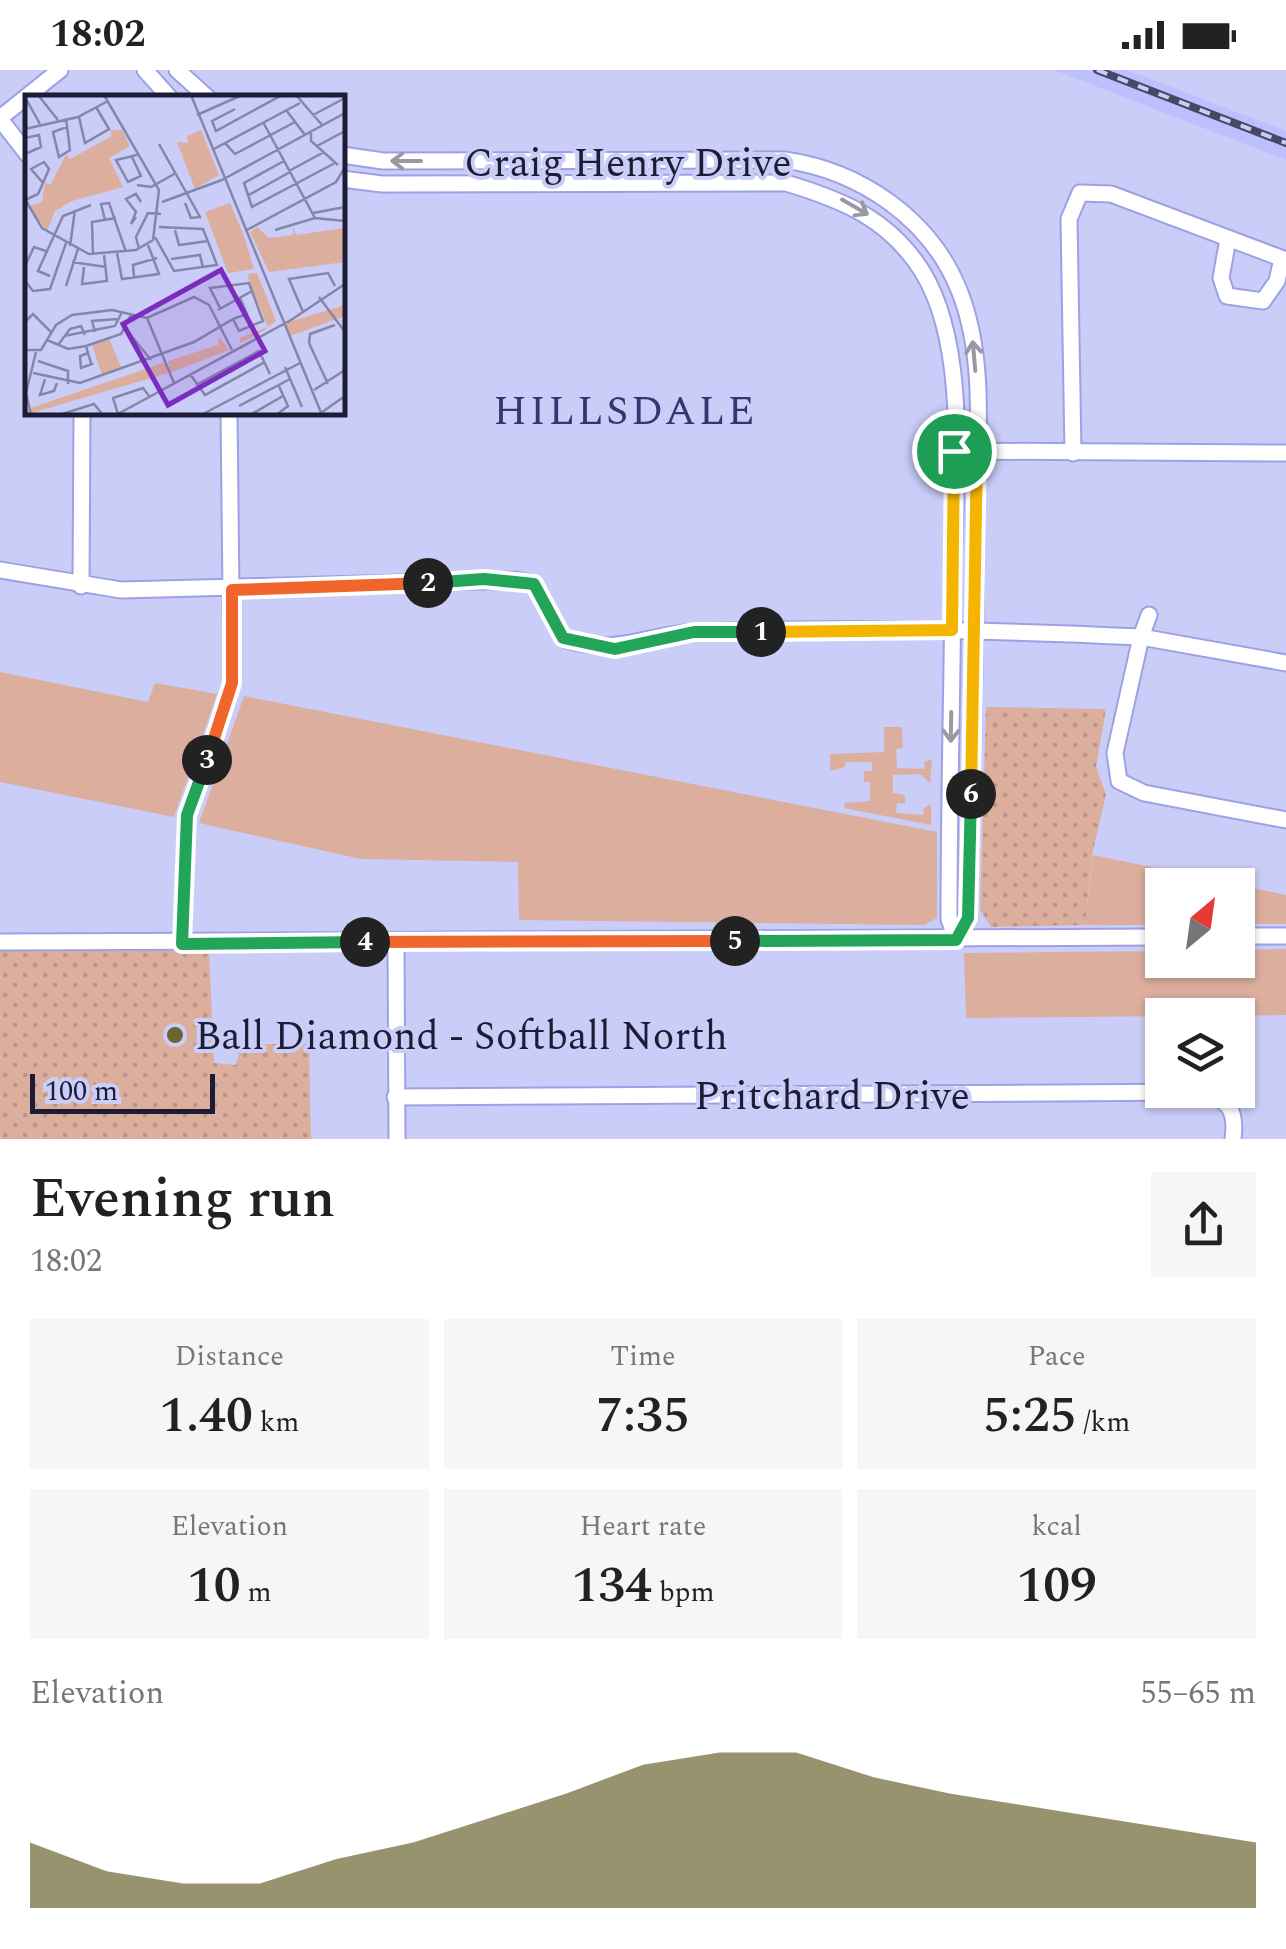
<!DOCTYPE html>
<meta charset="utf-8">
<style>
:root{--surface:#fff;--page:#f6f6f6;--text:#222;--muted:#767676;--accent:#6d6633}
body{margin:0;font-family:Spectral,serif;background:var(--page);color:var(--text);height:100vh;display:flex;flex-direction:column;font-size:38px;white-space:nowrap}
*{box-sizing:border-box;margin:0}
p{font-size:32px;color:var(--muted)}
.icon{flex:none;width:55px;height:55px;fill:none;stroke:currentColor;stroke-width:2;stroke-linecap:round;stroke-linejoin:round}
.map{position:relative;height:1069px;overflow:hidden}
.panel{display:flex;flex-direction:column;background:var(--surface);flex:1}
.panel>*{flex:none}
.needle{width:65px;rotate:29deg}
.fabs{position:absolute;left:1145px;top:798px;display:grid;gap:20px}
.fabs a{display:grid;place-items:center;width:110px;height:110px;border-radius:0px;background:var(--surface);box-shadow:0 2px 8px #0004;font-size:50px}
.scale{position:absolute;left:30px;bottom:25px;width:185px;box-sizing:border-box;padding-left:10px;border:5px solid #1c1c36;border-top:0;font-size:28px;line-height:35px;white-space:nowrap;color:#1c1c36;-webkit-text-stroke:8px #cacdf7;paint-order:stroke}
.pin{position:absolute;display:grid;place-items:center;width:85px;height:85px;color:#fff;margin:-42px;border:5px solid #fff;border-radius:50%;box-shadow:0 2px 10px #0007}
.km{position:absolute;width:50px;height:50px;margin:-25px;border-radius:50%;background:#222;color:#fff;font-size:28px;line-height:50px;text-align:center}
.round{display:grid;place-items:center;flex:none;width:105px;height:105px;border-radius:0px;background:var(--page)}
.headline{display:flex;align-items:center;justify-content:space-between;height:170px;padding:0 30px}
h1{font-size:55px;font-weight:600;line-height:75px}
.stats{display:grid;grid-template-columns:repeat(3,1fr);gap:15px;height:170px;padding:10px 30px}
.stats div{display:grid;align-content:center;border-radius:0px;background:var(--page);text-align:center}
.stats b{font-size:50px;font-weight:600}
.stats small{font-size:28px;font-weight:400}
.stats p{font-size:28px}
.chart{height:280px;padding:20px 30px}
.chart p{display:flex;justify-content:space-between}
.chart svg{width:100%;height:180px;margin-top:10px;fill:var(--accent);opacity:.7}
.status{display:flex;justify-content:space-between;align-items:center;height:70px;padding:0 50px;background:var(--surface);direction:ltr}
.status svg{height:28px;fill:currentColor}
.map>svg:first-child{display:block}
.built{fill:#bcc0fe}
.green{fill:#dcae9d}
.park{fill:url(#park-dots)}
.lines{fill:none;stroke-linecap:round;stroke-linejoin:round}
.minor-casing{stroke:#9da1e4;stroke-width:19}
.minor{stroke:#fff;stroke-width:15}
.rail-casing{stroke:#474866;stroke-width:8}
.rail{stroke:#cacdf7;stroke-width:4;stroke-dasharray:11;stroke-linecap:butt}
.oneway{stroke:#9999a5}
.split-1-casing{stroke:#fff;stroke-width:20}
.split-2-casing{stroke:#fff;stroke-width:20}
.split-3-casing{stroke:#fff;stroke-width:20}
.split-4-casing{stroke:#fff;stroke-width:20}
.split-5-casing{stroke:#fff;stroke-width:20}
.split-6-casing{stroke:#fff;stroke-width:20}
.split-7-casing{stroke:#fff;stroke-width:20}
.split-1{stroke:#f5b400;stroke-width:12}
.split-2{stroke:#22a559;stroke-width:12}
.split-3{stroke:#f0652b;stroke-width:12}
.split-4{stroke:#22a559;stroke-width:12}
.split-5{stroke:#f0652b;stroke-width:12}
.split-6{stroke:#22a559;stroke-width:12}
.split-7{stroke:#f5b400;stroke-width:12}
.poi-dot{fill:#6d6633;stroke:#cacdf7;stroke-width:4}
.labels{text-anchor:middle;stroke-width:8;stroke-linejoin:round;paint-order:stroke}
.street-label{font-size:40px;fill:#1c1c36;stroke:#cacdf7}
.poi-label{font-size:40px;fill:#1c1c36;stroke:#cacdf7;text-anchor:start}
.neighbourhood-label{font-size:42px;letter-spacing:2.5px;fill:#36356f;stroke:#cacdf7}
.inset-road{fill:none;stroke:#8486aa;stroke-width:2.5}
.view{fill:#7b2cbf;fill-opacity:0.15;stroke:#7b2cbf;stroke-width:5}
.inset-edge{fill:none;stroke:#1c1c36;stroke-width:5}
</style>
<div class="status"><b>18:02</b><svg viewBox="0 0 49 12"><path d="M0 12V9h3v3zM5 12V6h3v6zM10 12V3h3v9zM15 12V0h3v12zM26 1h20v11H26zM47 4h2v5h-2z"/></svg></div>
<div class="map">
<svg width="1286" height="1069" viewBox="0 0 1286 1069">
<defs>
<pattern id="park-dots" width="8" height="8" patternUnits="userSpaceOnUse" patternTransform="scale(2.5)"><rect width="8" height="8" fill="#dcae9d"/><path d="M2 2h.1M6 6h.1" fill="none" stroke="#bc9588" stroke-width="1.8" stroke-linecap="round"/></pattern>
</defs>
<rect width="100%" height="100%" fill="#cacdf7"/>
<polygon class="built" points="1054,0 1127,0 1286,61 1286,90"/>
<g class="green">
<polygon points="0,602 148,632 155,613 217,624 174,747 0,712"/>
<polygon points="244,626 937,762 937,848 924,855 519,850 518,792 361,789 199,753"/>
<polygon points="884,657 902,657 903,678 896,679 897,698 924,699 925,692 932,689 930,713 920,704 893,705 893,723 905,725 905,733 897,733 896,743 923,745 924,738 931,734 931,755 844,738 845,733 870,731 870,712 864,712 864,701 872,701 872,692 845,692 845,697 830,701 830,684 884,682"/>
<polygon points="1093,785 1286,825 1286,854 1238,854 1238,815 1162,815 1162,855 1085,855"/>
<polygon points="1286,879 1286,945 966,948 964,883 1162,881 1162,890 1238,890 1238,880"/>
</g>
<g class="park">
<polygon points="986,637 1106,639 1096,697 1106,725 1093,780 1085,855 991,857 980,839"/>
<polygon points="0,880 209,881 214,993 236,995 241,975 309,973 311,1069 0,1069"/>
</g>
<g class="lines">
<defs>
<g id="minor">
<polyline points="145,0 170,28"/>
<polyline points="177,0 208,28"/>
<polyline points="0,48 60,0"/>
<polyline points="0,49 28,85"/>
<path d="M342,85l41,6 402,-1c75,11 145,58 174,130 28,69 18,153 17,226 -1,134 -4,268 -8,402l-12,22"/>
<path d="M342,109l40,5 404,-1c57,17 103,36 136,88 50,81 31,221 31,314 -1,111 -4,222 -4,334l7,21"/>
<polyline points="1228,169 1221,208 1227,226 1263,231 1277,211 1282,189"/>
<polyline points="954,381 1286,383"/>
<polyline points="1073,383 1069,149 1080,123 1111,124 1286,190"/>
<path d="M0,500l121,20 395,-10 18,4 29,55c58,18 80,-5 135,-7 147,-5 296,-2 443,5l-26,116 4,28 25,12 142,27"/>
<polyline points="81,516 82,342"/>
<polyline points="1149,545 1141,567 1286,593"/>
<polyline points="1238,866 1286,866"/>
<polyline points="396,871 397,1069"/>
<polyline points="0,872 1162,867"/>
<polyline points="182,874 187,745 232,613 229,342"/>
<path d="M395,1027l804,-5c29,6 38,17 34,47"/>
</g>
</defs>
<use href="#minor" class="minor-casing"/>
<use href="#minor" class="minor"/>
<defs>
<polyline id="rail" points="1097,0 1286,73"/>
</defs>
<use href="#rail" class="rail-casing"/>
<use href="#rail" class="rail"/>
</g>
<defs><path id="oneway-shaft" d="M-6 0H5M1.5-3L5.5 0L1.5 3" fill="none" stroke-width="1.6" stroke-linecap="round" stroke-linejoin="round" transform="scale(2.5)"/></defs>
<g class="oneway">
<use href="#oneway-shaft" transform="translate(406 91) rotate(-180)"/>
<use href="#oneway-shaft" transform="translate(855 137) rotate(30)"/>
<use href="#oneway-shaft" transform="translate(974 286) rotate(-95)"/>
<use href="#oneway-shaft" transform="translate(951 657) rotate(91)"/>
</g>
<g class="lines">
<defs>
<polyline id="split-1" points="761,562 952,560 954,381"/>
<polyline id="split-2" points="428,513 484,509 534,514 563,568 615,579 694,562 761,562"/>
<polyline id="split-3" points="207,690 232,613 232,520 428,513"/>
<polyline id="split-4" points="207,690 187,745 182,874 365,872"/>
<polyline id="split-5" points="365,872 735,871"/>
<polyline id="split-6" points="735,871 956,870 968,848 971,724"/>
<polyline id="split-7" points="954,381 977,382 971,724"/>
</defs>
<use href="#split-1" class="split-1-casing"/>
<use href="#split-2" class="split-2-casing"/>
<use href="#split-3" class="split-3-casing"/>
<use href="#split-4" class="split-4-casing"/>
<use href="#split-5" class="split-5-casing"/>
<use href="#split-6" class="split-6-casing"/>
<use href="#split-7" class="split-7-casing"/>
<use href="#split-1" class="split-1"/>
<use href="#split-2" class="split-2"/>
<use href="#split-3" class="split-3"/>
<use href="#split-4" class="split-4"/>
<use href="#split-5" class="split-5"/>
<use href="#split-6" class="split-6"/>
<use href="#split-7" class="split-7"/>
</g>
<circle class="poi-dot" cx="175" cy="965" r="10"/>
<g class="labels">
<g class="street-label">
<text x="628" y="106">Craig Henry Drive</text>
<text x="832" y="1039">Pritchard Drive</text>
</g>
<g class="poi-label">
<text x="195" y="979">Ball Diamond - Softball North</text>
</g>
<g class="neighbourhood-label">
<text x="625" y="354">HILLSDALE</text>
</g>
</g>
<g transform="translate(25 25)">
<rect width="320" height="320" fill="#cacdf7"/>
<path d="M176,35l18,45 -24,14 -18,-47 11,1 -1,-7zM320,127v40l-76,10 -19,-40 7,-5 12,11 24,-3v-8l3,8 48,-7zM232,178l19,48 -13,10 -22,12 -2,-5 29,-11 -19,-46 -1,-7zM320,210v11l-55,20 -4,-13zM194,241l10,14 -59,23 -2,-12 50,-16zM141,267l2,11 -143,42v-5z" fill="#dcae9d"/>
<path d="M85,35h12l8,16 -21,12 14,29 -51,14 -17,10 -8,20 -18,-25 13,-4 3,-19 5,2 16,-30 4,4 42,-23zM205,108l14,33 10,33 -26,4 -23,-61zM84,244l13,30 -20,6 -10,-30z" fill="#dcae9d"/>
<path class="inset-road" d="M13,0l20,25M166,0l131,320M271,0l26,30M0,2l15,27M210,14l-23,12 4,10 66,-36M261,15l19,25M172,20l45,-20M288,20l32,-17M54,22l6,26 24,-14 -13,-22M41,23l4,32 -11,7 -6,-25 14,-5M238,27l52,96 30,3M0,34l53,-12 30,-16M286,36v10l27,24M0,43l14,-3 2,12 -16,7M200,48l10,11 60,-32M134,49l41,73 -9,1 -6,-15M292,51l28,-15M187,55l88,-47M107,62l9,19 -13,6 -12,-22 21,-5M259,66l-40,22 8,24 83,-44M264,76l35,-19M197,85l123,-67M112,90l14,2 25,-14M222,101l43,-24M0,104l17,29 47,26 47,-4 17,-10 6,-50 -55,-95M0,105l13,-6 5,-11 6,-14 -5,-7 -13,7 12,14M137,107l60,-22M288,118l32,-6M111,122l-5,7 5,-12 -10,-13 10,-5 5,8M80,125l-4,-16 8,-1 17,49M150,135l4,15 29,-4M250,135l40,-12M220,136l91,-49 9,-15M130,142l19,34 43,-6 -14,-36 -44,-2M45,151l5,-36M114,154l-3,-12 12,-24 13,1M92,158l5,26 37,-5 -11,-29M68,160l-1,-33 24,-4M146,164l29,-4 3,13M47,167l34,5M0,171l9,-19 12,4M59,172l-2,17 25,-3 -3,-26M25,181l-12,-5 25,-55 28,-11M109,182l-1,-12 24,-7M0,186l8,10 17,-2 16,-46M41,191l12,-37M294,202l26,35M193,215l34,-19M278,217l-14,-33 39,-6 7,13M122,223l27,65M208,224l14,-5 -7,-16M0,227l8,-8 19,19M263,227l57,-38M100,233l26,32M70,237l-3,-11 26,-2M39,241l51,-10 7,-14M22,245l21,9 18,-3 35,-12 10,-19M284,248l19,41M284,248l1,-9 25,-9M33,250l12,-16 11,-3 4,9M61,251l2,7 3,10 1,1 -11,4 -1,-12 8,-3M0,255h16l15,-25 16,-10 40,-5 35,8 47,-21 15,8 23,45M13,266l30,10v13M260,272l17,40M8,278l47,10 114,-41 39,-23 6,12 24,-10 -14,-38 -39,5 10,20M165,279l15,21 60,-33M20,284l-5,16 14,-4 3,-8M171,290l63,-34 11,23M289,295l31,-20M214,311l51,-27M93,319l-5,-16 30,-10 6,8M6,320l-5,-22 10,-41M34,320l35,-11 9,11M91,320l175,-95M176,320l99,-52M225,320l33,-19M251,320l12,-9 -10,-22M293,320l27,-19"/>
<path class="view" d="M196,175l44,81 -97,54 -45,-81z"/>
<rect width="320" height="320" class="inset-edge"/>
</g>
</svg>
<div class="fabs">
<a><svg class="needle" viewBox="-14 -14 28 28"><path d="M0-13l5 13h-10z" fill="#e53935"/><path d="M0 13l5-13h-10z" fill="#767676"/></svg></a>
<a><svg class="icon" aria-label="layers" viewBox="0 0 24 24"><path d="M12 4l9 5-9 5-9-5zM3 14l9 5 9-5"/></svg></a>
</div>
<div class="scale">100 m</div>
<div class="pin" style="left:954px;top:381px;background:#1e9e55"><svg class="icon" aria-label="arrive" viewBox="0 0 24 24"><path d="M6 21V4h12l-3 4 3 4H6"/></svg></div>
<b class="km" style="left:761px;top:562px">1</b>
<b class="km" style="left:428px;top:513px">2</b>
<b class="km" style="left:207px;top:690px">3</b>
<b class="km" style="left:365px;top:872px">4</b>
<b class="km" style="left:735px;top:871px">5</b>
<b class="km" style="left:971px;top:724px">6</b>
</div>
<section class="panel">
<div class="headline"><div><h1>Evening run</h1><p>18:02</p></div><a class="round"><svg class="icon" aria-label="share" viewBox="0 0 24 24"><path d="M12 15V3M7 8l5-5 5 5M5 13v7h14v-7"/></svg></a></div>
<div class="stats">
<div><p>Distance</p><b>1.40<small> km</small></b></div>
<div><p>Time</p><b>7:35</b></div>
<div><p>Pace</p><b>5:25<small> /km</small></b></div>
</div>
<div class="stats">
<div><p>Elevation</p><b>10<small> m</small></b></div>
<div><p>Heart rate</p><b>134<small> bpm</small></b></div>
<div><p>kcal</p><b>109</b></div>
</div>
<div class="chart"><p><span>Elevation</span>55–65 m</p>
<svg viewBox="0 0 160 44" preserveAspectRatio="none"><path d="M0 44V28L10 35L20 38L30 38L40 32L50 28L60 22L70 16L80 9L90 6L100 6L110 12L120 16L130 19L140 22L150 25L160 28V44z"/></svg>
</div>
</section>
